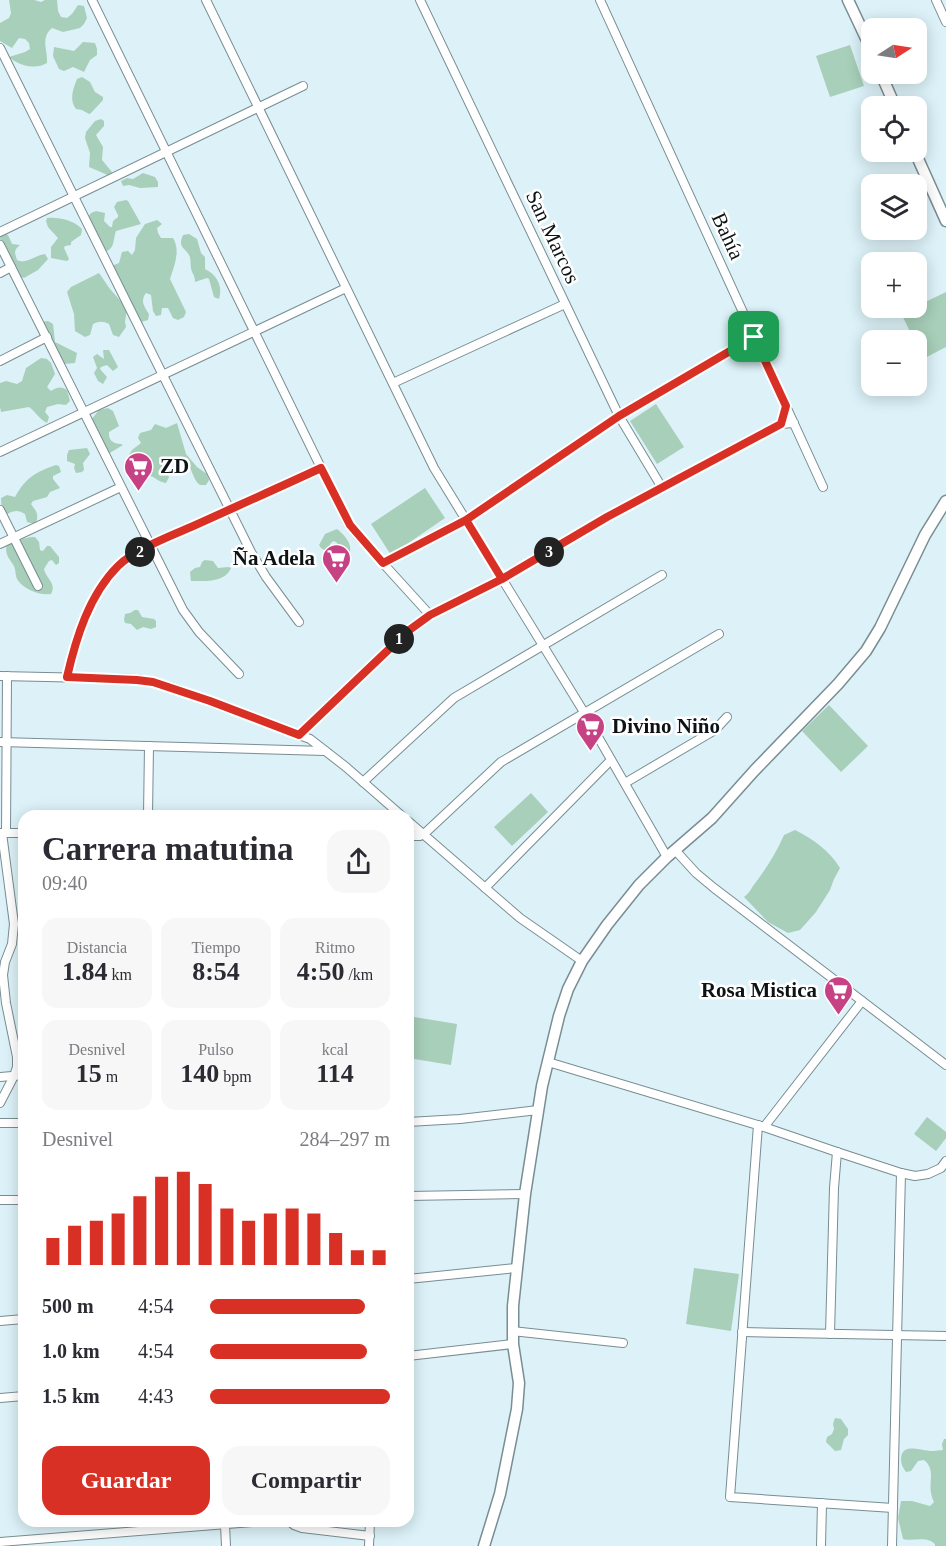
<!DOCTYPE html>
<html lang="es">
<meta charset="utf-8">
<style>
:root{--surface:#fff;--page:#f7f7f7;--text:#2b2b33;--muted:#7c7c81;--accent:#d93025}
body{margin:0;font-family:"Times New Roman",serif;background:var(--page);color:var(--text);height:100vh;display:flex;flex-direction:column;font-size:22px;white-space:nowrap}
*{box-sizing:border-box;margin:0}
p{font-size:20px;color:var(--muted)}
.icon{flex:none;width:33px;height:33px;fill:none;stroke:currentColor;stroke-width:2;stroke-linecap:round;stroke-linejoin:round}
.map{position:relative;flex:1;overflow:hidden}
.sheet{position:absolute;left:18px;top:810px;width:396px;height:717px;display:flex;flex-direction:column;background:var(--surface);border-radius:18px;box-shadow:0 3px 15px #0003}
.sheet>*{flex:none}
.needle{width:39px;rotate:78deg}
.buttons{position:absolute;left:861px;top:18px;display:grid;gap:12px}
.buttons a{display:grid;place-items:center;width:66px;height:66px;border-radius:12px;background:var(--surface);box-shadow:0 3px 15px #0003;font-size:30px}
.pin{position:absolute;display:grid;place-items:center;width:51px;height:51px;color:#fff;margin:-26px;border-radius:12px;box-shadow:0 3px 9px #0006}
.km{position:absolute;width:30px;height:30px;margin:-15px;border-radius:50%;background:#222;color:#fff;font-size:16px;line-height:30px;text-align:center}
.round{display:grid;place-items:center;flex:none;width:63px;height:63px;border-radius:18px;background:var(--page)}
.head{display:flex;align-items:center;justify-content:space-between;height:102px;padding:0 24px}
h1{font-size:33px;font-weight:700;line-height:45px}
.metrics{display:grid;grid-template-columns:repeat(3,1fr);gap:9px;height:102px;padding:6px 24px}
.metrics div{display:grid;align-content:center;border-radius:15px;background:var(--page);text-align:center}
.metrics b{font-size:26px;font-weight:700}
.metrics small{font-size:16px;font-weight:400}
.metrics p{font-size:16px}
.chart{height:168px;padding:12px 24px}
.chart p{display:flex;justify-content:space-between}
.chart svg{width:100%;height:108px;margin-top:6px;stroke:var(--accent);stroke-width:6}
.primary-button{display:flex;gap:12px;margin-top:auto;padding:12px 24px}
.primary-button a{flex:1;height:69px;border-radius:18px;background:var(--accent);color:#fff;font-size:24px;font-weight:700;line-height:69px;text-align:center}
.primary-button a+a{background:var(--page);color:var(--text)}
ul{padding:0 24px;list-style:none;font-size:20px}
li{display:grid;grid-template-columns:96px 72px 1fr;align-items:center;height:45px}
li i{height:15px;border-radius:8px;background:var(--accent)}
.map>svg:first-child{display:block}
.green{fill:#a7cfb9}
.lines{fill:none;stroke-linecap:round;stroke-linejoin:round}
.street-casing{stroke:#798d92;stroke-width:10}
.secondary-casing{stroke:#798d92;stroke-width:13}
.street{stroke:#fff;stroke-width:8}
.secondary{stroke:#fff;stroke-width:10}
.route-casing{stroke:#fff;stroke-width:12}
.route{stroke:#d93025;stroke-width:8}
.labels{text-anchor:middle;stroke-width:5;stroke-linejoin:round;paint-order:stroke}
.street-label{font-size:21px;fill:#0c1315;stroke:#fff}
.poi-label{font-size:21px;font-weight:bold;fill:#0c1315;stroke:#fff;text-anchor:start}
</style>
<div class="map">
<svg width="946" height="1546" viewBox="0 0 946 1546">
<rect width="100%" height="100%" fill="#dcf2f8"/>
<g class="green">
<path d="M9,0h25l7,2 4,-2h12l1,11 3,6 6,1 5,-4 6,-9 6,1 3,12 -3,6 -4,4 -17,4 -11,-4c-12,10 -4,22 -5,35 -11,7 -28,3 -38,-6l16,-5 5,-3 -1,-6 -4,-4 -6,-1 -7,10 -12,-7v-18l9,-5 2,-5z"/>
<polygon points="83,42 95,43 97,49 97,55 90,60 84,72 73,67 64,71 59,69 53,56 54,47 74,51"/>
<polygon points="850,45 864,86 830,97 816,56"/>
<path d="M82,77l8,5 5,10 8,5v3l-12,13 -2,1 -7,-4 -6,-1c-7,-9 -3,-20 1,-30z"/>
<polygon points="101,119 104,121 104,126 96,135 103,147 102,160 112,172 113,175 110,176 89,167 90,153 85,138 86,132 95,121"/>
<polygon points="143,173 155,177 158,182 158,187 140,188 129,185 123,186 121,181 127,178 133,179"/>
<path d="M126,200l2,1 13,23 -25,7c-3,7 -1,17 -9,20 -13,-7 -14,-21 -18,-35l2,-3 5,-2 9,2 -1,8 6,6h2l1,-6 5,-4v-2l-4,-8 3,-5z"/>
<path d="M47,218c13,-1 26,2 35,11l-1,6 -10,7v3l-6,1 -1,2 5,11 -2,2 -16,-3v-11l7,-9 -10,-11 -2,-6z"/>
<path d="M157,220l5,4 -5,4 1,5 3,5h12c8,13 1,28 -3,41l16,33 -2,5 -6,3 -5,-2 -5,-10h-6l-1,7 -5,1 -3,-5 -2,-16 -5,-2c-6,8 -2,13 3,21l-1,6 -7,2 -6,-2 -26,-53 10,-4 3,-11 6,-1 4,4 3,-5 1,-12 9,-14z"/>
<path d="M3,233l5,2 4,9 8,1c-7,5 -5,8 -3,15 9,5 18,-5 28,-6l3,5 -10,11 -14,8 -3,-1c-9,-17 -21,-21 -21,-43z"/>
<path d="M189,234l8,5 4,14 4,4v12c12,6 18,17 14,30l-5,-2 -5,-18 -2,-1 -12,4c0,-4 -1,-7 -3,-10 -2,-5 -1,-10 -2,-15 -4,-10 -13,-8 -7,-22z"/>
<path d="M99,273l11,16 17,19 -2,14 1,5 -7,10 -6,-2 -4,-11c-6,-3 -10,-3 -16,0l-3,11 -5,2 -10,-6 -1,-17 -7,-22 4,-5z"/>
<polygon points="946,292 946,347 923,359 917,346 916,340 914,340 901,313 913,308 916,308 917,306"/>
<polygon points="48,321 53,324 55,342 77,353 75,363 63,364 46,347 46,337 40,322"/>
<polygon points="103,350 109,350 118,367 113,371 107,365 101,367 100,369 107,377 103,384 98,381 94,373 97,368 93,357 97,354 104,359"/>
<path d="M41,358l6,1 4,4 4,11 -8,13 4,4c6,-4 10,-5 16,-1l3,11 -4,4 -8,-1 -11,3 -2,5 4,5 -2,6c-8,-4 -11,-11 -18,-16l-28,5 -1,-5v-24l6,-2 11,3 5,-3 4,-13z"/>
<polygon points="656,404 684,447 657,464 630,421"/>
<path d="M108,408l5,3 6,15 -10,6c-1,8 4,12 12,12l2,1 -15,9 -17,-34 8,-10z"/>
<path d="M177,423l9,31 11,13 10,7 2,6 -3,5h-6c-7,-5 -7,-15 -13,-21 -4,-3 -10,-4 -14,-6l-6,2 -2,5 4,12 -3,6c-6,-1 -8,-3 -13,-6 -7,-3 -13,-2 -19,-6l2,-6 -7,-10 3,-5 9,-7 -3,-5 2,-5 11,-3 4,-6 11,4z"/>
<polygon points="87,448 90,454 83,463 84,470 82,472 76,473 74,468 75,464 67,461 67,455 69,450"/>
<path d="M56,465l3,1 2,6 -8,4v3l7,9 -10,4 -3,5 -14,4 -2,3c5,7 9,11 4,20l-8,-2 -2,-8c-9,-6 -14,-2 -23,3l-1,-19 6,-3 8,2c11,-20 21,-25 41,-32z"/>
<polygon points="425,488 445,518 391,555 371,524"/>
<path d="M337,529c12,10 18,19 9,33l-7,-1 -3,-4 4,-10 -4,-5 -3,-1 -3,3v6l-4,1 -5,-3 -2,-3 6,-11z"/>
<path d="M31,537h4l4,5 1,8 3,1 4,-5h3l9,11v6l-3,2 -4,-5 -3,1 -5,8c2,10 13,14 7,25 -11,2 -28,-5 -34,-15 -2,-5 -1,-8 -3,-13 -5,-8 -10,-12 -7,-22l13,-2 2,-3z"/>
<path d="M205,560l8,1 5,7 10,-1 3,1c-6,15 -27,13 -40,13l-1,-9 5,-4 5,-1 2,-5z"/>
<polygon points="135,610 138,610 142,617 154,619 156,621 156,627 151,629 143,627 137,630 131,624 125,623 124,620 125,614 130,613"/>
<polygon points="829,705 868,746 841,772 802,731"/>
<polygon points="531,793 548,812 512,846 494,827"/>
<path d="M795,830c18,9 34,20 45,38l-6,11 -4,11 -14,22 -16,18 -12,3 -20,-11 -24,-25c4,-3 6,-6 9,-11 12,-16 23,-32 31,-51z"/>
<polygon points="408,1016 457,1024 451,1065 408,1058"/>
<polygon points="927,1117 946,1132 946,1138 936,1151 914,1134"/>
<polygon points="694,1268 739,1274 731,1331 686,1324"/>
<polygon points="835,1418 841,1419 848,1429 848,1435 844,1439 841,1450 835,1451 826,1442 827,1437 832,1434 834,1429 833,1424"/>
<path d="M944,1439h2v107h-11v-2c-9,-9 -21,-2 -32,-5l-5,-21 3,-17h11l18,5 4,-4c-9,-17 4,-31 -10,-42l-6,1 -7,10 -5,1c-3,-4 -5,-8 -5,-13 1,-18 22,-7 32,-8 4,0 7,-1 10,-1l-1,-6z"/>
</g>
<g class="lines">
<defs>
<g id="street">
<polyline points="92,0 349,525 360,538 430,615"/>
<polyline points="206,0 434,468 582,709 667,857"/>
<polyline points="420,0 619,416 661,486"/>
<polyline points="600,0 823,487"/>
<polyline points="936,0 946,22"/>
<polyline points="0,48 251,552 266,577 299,622"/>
<polyline points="0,232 303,86"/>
<polyline points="0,245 183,610 199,632 239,674"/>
<polyline points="0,273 11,267"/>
<polyline points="0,361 47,337"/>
<polyline points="393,383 565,304"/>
<polyline points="0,452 346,288"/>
<polyline points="0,510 38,586"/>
<polyline points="0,544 121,487"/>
<polyline points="383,563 466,520 619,416 754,337"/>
<polyline points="0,676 137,679 153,682 171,687 310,739 346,767 402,816"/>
<path d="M67,677c9,-36 20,-76 45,-104 21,-24 59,-37 88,-50 40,-18 81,-36 121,-54"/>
<polyline points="299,735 399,639 430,615 502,579 607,517 781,424 794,423"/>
<polyline points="0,742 325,751"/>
<polyline points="363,782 454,698 662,575"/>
<polyline points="625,783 715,730 727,717"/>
<polyline points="148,816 149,746"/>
<polyline points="408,821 520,918 582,961"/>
<polyline points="1,833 24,833"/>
<polyline points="6,833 7,676"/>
<polyline points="408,836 420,836 424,834 501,762 719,634"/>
<polyline points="675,850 696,873 714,888 946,1065"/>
<polyline points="485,888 611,760"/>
<polyline points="548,1062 764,1127 837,1152 901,1173 915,1176 928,1174 941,1168 946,1161"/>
<polyline points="0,1077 24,1075"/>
<polyline points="0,1103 14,1076 17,1067 17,1057 6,1003 3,975 5,962 12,944 14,924 2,833"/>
<polyline points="408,1122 460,1119 538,1110"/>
<polyline points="0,1123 24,1123"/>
<polyline points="758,1125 730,1497 893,1508"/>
<polyline points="764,1127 862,1001"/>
<polyline points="408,1196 525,1194"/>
<polyline points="0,1200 24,1200"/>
<polyline points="408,1279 516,1268"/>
<polyline points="0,1321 24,1319"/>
<polyline points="512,1331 623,1343"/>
<polyline points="742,1332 946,1336"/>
<polyline points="830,1334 834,1188 837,1152"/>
<polyline points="408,1356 513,1344"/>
<polyline points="0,1398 24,1396"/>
<polyline points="289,1521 294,1525 302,1528 370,1536"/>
<polyline points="225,1525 226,1546"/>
<polyline points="0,1542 265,1521"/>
<polyline points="369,1546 370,1521"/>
<polyline points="821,1546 822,1503"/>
<polyline points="892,1546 901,1173"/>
</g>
<g id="secondary">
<polyline points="848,0 872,51"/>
<polyline points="881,74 895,106"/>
<polyline points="915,152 946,221"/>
<polyline points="484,1546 500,1494 517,1409 519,1383 513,1344 513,1306 525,1194 542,1086 559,1016 568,989 582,961 607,925 639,885 667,857 712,818 754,771 838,684 866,651 880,628 925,535 946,501"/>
</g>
</defs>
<use href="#street" class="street-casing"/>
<use href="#secondary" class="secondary-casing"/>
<use href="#street" class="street"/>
<use href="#secondary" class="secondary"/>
</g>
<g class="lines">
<defs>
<path id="route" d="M754,337l-135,79 -153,104 36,59 -72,36 -22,16 -109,104 -89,-34 -57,-19 -16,-2 -70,-3c9,-39 22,-82 51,-111 16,-16 52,-30 73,-39 44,-20 87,-39 130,-59l29,57 33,38 83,-43 36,59 105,-62 174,-93 5,-18 -32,-69"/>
</defs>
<use href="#route" class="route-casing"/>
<use href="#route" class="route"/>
</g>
<defs>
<symbol id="supermarket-pin" viewBox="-11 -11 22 30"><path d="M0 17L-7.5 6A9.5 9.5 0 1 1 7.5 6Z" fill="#c74285" stroke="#fff"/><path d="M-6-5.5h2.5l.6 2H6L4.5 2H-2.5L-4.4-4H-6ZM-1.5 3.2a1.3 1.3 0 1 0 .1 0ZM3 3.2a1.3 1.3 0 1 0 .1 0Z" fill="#fff"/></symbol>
</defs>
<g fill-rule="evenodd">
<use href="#supermarket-pin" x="122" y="450" width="33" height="45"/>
<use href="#supermarket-pin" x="320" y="542" width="33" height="45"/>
<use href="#supermarket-pin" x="574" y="710" width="33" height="45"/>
<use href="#supermarket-pin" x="822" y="974" width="33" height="45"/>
</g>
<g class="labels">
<g class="street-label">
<text transform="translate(728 236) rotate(65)" y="7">Bahía</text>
<text transform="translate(553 237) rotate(65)" y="7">San Marcos</text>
</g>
<g class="poi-label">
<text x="160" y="473">ZD</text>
<text x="315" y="565" text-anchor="end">Ña Adela</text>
<text x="612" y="733">Divino Niño</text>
<text x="817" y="997" text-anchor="end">Rosa Mistica</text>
</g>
</g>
</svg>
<div class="buttons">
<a><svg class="needle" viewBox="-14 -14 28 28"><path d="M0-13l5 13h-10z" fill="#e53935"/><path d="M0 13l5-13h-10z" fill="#7c7c81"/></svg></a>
<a><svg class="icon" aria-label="locate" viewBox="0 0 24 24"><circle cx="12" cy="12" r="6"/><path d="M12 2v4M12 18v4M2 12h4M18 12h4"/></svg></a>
<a><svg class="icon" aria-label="layers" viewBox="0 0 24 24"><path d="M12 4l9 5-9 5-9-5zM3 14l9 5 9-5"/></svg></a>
<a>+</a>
<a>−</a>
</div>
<div class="pin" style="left:754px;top:337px;background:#1e9e55"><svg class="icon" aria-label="arrive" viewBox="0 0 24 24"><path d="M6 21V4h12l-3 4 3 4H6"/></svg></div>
<b class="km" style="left:399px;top:639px">1</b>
<b class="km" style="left:140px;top:552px">2</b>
<b class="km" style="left:549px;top:552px">3</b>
<section class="sheet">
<div class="head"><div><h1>Carrera matutina</h1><p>09:40</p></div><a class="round"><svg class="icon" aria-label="share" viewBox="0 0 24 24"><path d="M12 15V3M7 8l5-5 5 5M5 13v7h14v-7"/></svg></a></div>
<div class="metrics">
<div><p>Distancia</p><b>1.84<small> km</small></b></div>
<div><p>Tiempo</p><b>8:54</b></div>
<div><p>Ritmo</p><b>4:50<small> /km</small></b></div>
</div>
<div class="metrics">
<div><p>Desnivel</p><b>15<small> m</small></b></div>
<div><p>Pulso</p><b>140<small> bpm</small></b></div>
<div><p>kcal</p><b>114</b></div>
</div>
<div class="chart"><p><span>Desnivel</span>284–297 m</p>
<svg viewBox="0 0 160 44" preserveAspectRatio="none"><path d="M5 44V33M15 44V28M25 44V26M35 44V23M45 44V16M55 44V8M65 44V6M75 44V11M85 44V21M95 44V26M105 44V23M115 44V21M125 44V23M135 44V31M145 44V38M155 44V38"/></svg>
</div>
<ul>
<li><b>500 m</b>4:54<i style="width:86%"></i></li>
<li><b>1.0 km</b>4:54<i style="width:87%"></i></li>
<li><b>1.5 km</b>4:43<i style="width:100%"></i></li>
</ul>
<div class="primary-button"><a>Guardar</a><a>Compartir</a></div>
</section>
</div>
